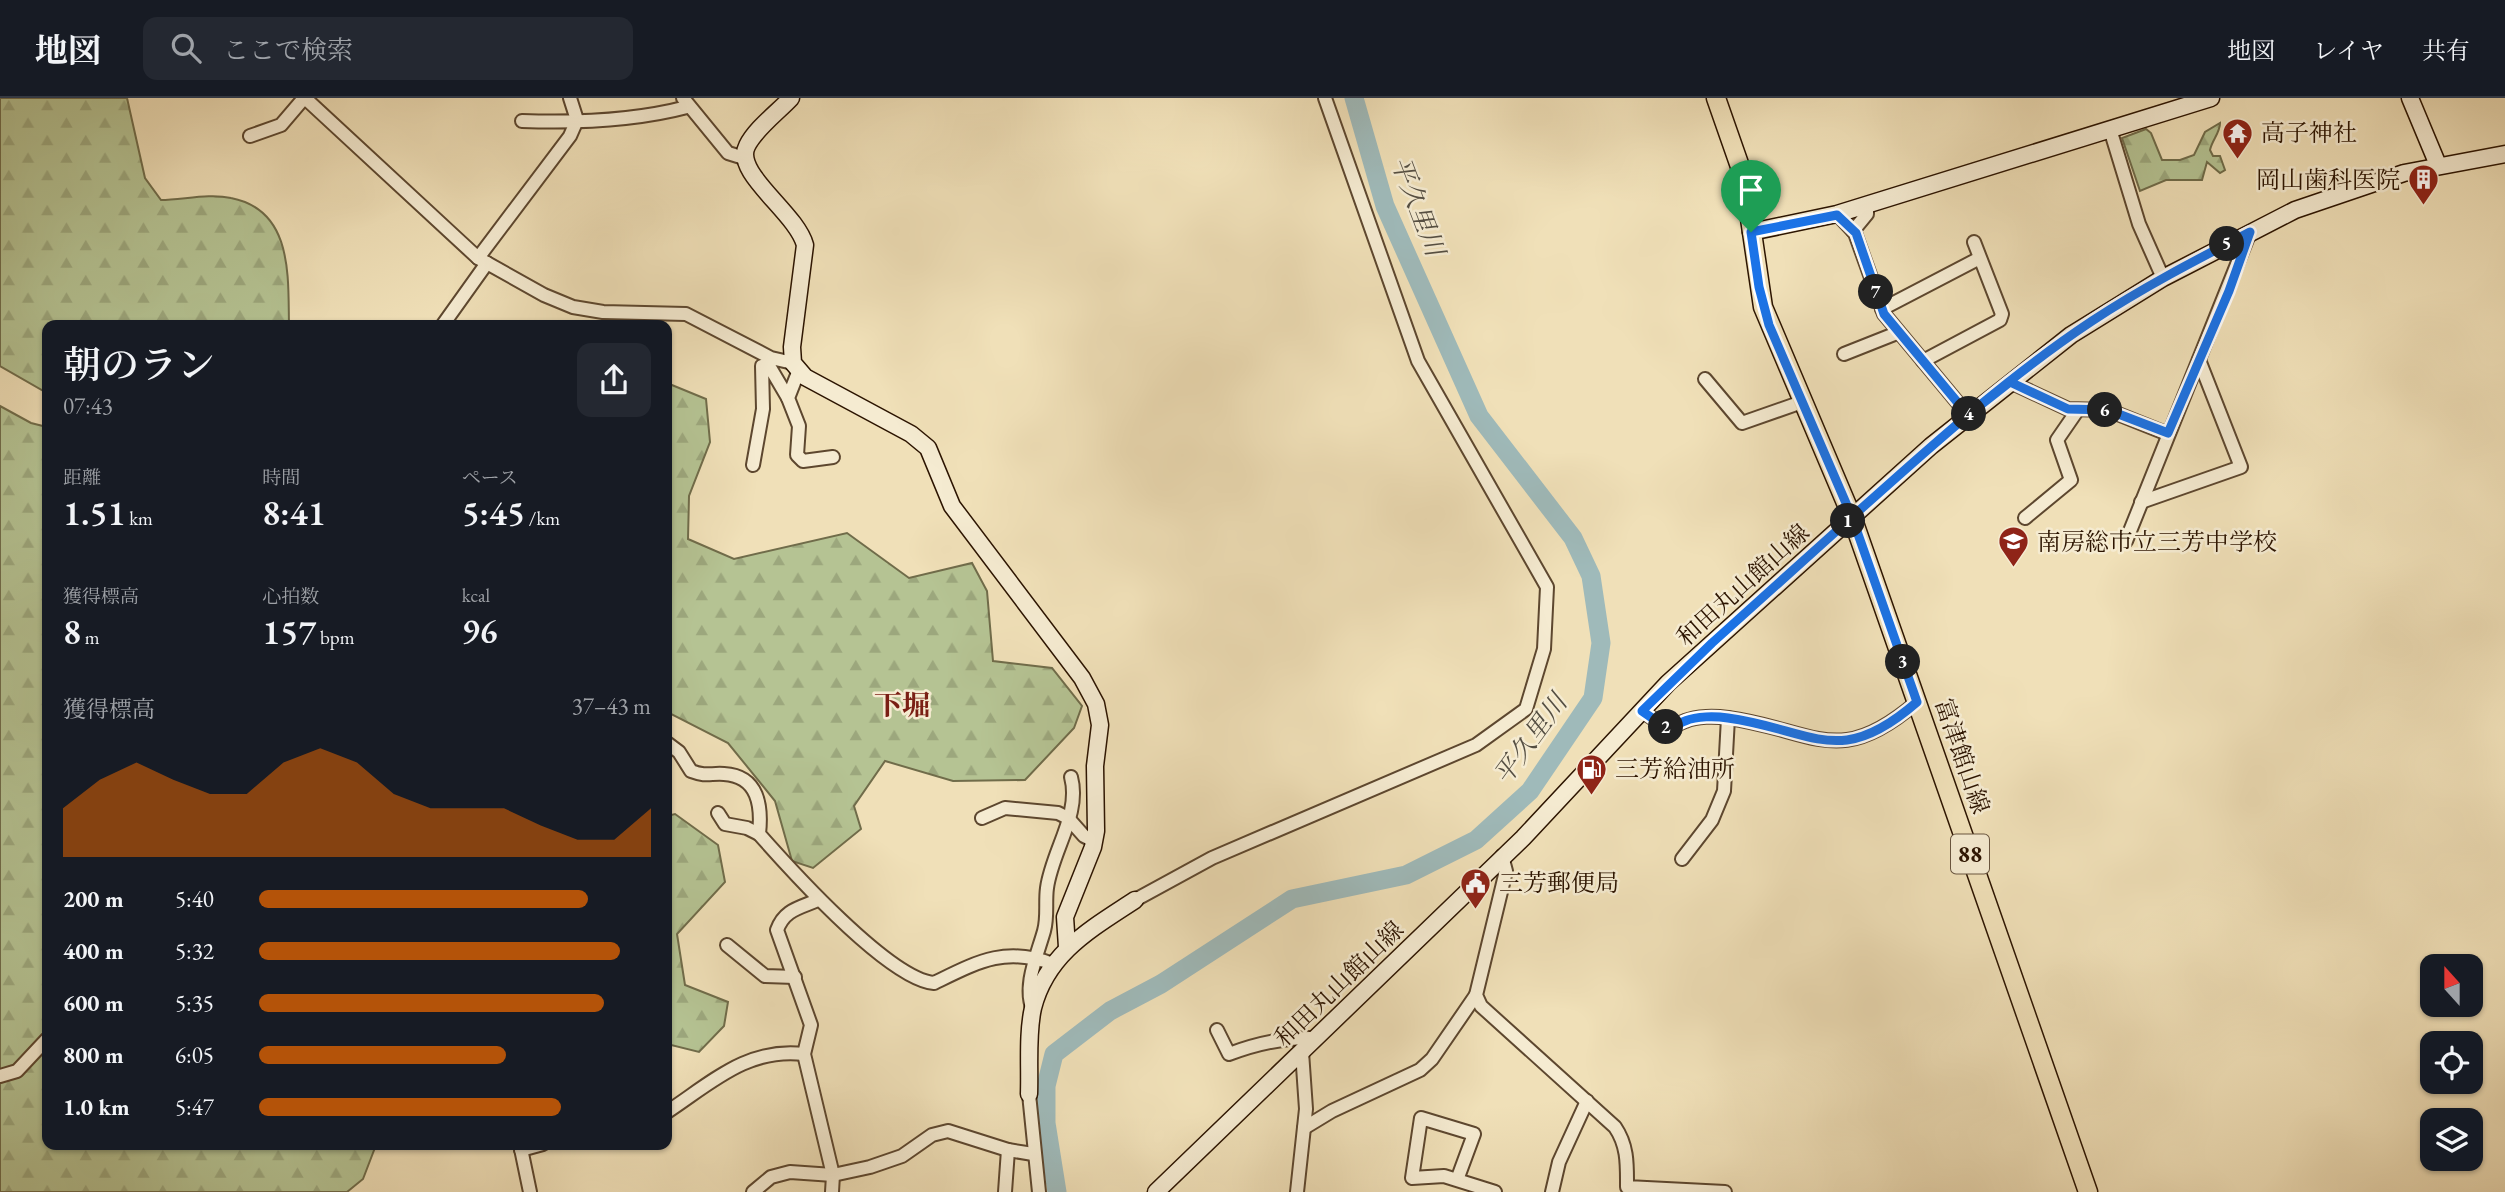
<!DOCTYPE html>
<html lang="ja">
<meta charset="utf-8">
<style>
:root{--surface:#171b24;--page:#242831;--text:#f1f3f6;--muted:#9ea1a6;--line:#363941;--accent:#b45309}
body{margin:0;font-family:"EB Garamond","Noto Serif JP",serif;background:var(--page);color:var(--text);height:100vh;display:flex;flex-direction:column;font-size:26px;white-space:nowrap}
*{box-sizing:border-box;margin:0}
p{font-size:23px;color:var(--muted)}
.icon{flex:none;width:38px;height:38px;fill:none;stroke:currentColor;stroke-width:2;stroke-linecap:round;stroke-linejoin:round}
.map{position:relative;flex:1;overflow:hidden}
.sheet{position:absolute;left:42px;top:222px;width:630px;height:830px;display:flex;flex-direction:column;background:var(--surface);border-radius:14px;box-shadow:0 2px 5px #0004}
.sheet>*{flex:none}
.needle{width:46px;rotate:339deg}
.fabs{position:absolute;left:2420px;top:856px;display:grid;gap:14px}
.fabs a{display:grid;place-items:center;width:63px;height:63px;border-radius:14px;background:var(--surface);box-shadow:0 2px 5px #0004;font-size:35px}
.pin{position:absolute;display:grid;place-items:center;width:60px;height:60px;color:#fff;margin:-72px -30px;border-radius:50% 50% 50% 0;rotate:-45deg;box-shadow:0 0 7px #0007}
.pin .icon{rotate:45deg}
.km{position:absolute;width:35px;height:35px;margin:-18px;border-radius:50%;background:#222;color:#fff;font-size:19px;line-height:35px;text-align:center}
.round{display:grid;place-items:center;flex:none;width:74px;height:74px;border-radius:14px;background:var(--page)}
.summary{display:flex;align-items:center;justify-content:space-between;height:119px;padding:0 21px}
h1{font-size:38px;font-weight:600;line-height:52px}
.stats{display:grid;grid-template-columns:repeat(3,1fr);gap:10px;height:119px;padding:7px 21px}
.stats div{display:grid;align-content:center}
.stats b{font-size:35px;font-weight:600}
.stats small{font-size:19px;font-weight:400}
.stats p{font-size:19px}
.chart{height:196px;padding:14px 21px}
.chart p{display:flex;justify-content:space-between}
.chart svg{width:100%;height:126px;margin-top:7px;fill:var(--accent);opacity:.7}
ul{padding:0 21px;list-style:none;font-size:23px}
li{display:grid;grid-template-columns:112px 84px 1fr;align-items:center;height:52px}
li i{height:18px;border-radius:9px;background:var(--accent)}
header{display:flex;align-items:center;gap:42px;box-sizing:border-box;height:98px;padding:0 35px;background:var(--surface);border-bottom:2px solid var(--line)}
header strong{font-size:33px}
nav{display:flex;gap:38px;margin-inline-start:auto;font-size:24px}
.search{width:490px;height:63px;background:var(--page);display:flex;align-items:center;gap:18px;box-sizing:border-box;padding:0 24px;border-radius:14px;color:var(--muted);font-size:26px}
.map>svg:first-child{display:block}
.forest{fill:url(#forest-firs);stroke:#706c4a;stroke-width:2}
.lines{fill:none;stroke-linecap:round;stroke-linejoin:round}
.river{stroke:#9fbaba;stroke-width:19}
.street-casing{stroke:#5d472f;stroke-width:16}
.secondary-casing{stroke:#2c1401;stroke-width:19}
.primary-casing{stroke:#2c1401;stroke-width:21}
.street{stroke:#f5ebd1;stroke-width:12}
.secondary{stroke:#f5ebd1;stroke-width:16}
.primary{stroke:#f0e0b8;stroke-width:18}
.route-casing{stroke:#fff;stroke-width:14}
.route{stroke:#1a73e8;stroke-width:9}
.labels{text-anchor:middle;stroke-width:5;stroke-linejoin:round;paint-order:stroke}
.shield{fill:#f5ebd1;stroke:#68543f;stroke-width:2}
.shield-label{font-size:23px;font-weight:bold;fill:#2c1401}
.poi-label{font-size:24px;fill:#2c1401;stroke:#f5ebd1;text-anchor:start}
.street-label{font-size:24px;fill:#2c1401;stroke:#f5ebd1}
.water-label{font-size:26px;font-style:italic;fill:#544e42;stroke:#f5ebd1}
.quarter-label{font-size:28px;font-weight:bold;fill:#7a1f14;stroke:#f5ebd1}
</style>
<header>
<strong>地図</strong>
<div class="search"><svg class="icon" aria-label="search" viewBox="0 0 24 24"><circle cx="10" cy="10" r="6"/><path d="M15 15l6 6"/></svg>ここで検索</div>
<nav><a>地図</a><a>レイヤ</a><a>共有</a></nav>
</header>
<div class="map">
<svg width="2505" height="1094" viewBox="0 0 2505 1094">
<defs>
<pattern id="forest-firs" width="22" height="20" patternUnits="userSpaceOnUse" patternTransform="scale(1.75)"><rect width="22" height="20" fill="#b5c393"/><path d="M5 1l3.5 6h-7zM16 11l3.5 6h-7z" fill="#9ca77d"/></pattern>
</defs>
<rect width="100%" height="100%" fill="#f0e0b8"/>
<filter id="stains"><feTurbulence type="fractalNoise" baseFrequency=".00286" numOctaves="4"/><feColorMatrix values="0 0 0 0 .2 0 0 0 0 .09 0 0 0 0 .02 0 0 0 .5 -.17"/></filter>
<radialGradient id="worn" r=".72"><stop offset=".6" stop-color="#630" stop-opacity="0"/><stop offset="1" stop-color="#630" stop-opacity=".3"/></radialGradient>
<g class="forest">
<path d="M0,0h127l18,80 16,22c21,0 48,-7 70,-2 62,12 57,78 58,127l-242,1v67l-47,-27z"/>
<path d="M2220,25c0,10 -8,17 -10,27l3,6h7l5,14 -5,3 -13,-11 -5,18h-36l-26,11 -18,-53 24,-9 5,4 11,27h18l14,-5 11,-23z"/>
<polygon points="667,285 706,301 710,344 689,398 688,441 734,461 847,435 909,480 972,465 987,493 993,563 1052,570 1082,608 1074,630 1025,682 953,683 885,663 854,708 861,731 813,770 792,763 775,703 728,645 667,614"/>
<polygon points="0,308 31,325 47,329 47,1046 376,1047 363,1081 347,1094 0,1094"/>
<polygon points="675,716 718,747 725,784 677,836 685,887 728,904 724,928 699,954 667,946 667,718"/>
</g>
<g class="lines">
<polyline class="river" points="1057,1094 1046,1025 1046,988 1054,956 1110,913 1161,886 1292,801 1406,777 1476,742 1530,693 1593,600 1601,545 1591,478 1573,440 1479,318 1385,108 1354,0"/>
<defs>
<g id="street">
<polyline points="305,0 478,160 544,197 573,209 603,214 686,216 771,260 793,265"/>
<polyline points="683,0 728,55 744,60"/>
<path d="M522,23c55,2 112,0 165,-14"/>
<polyline points="2110,31 2139,126 2163,180"/>
<polyline points="250,38 281,27 304,0"/>
<polyline points="1837,116 1855,135 1884,216 1968,317"/>
<polyline points="1853,133 1867,116 1867,107"/>
<polyline points="478,160 570,38 577,22 570,0"/>
<polyline points="1882,211 1978,161"/>
<polyline points="442,228 487,165"/>
<polyline points="1844,256 1897,235"/>
<polyline points="1923,263 2000,222 2002,216 1974,144"/>
<polyline points="799,272 788,300 799,328 797,357 803,363 833,359"/>
<polyline points="1705,281 1742,325 1802,304"/>
<polyline points="2010,284 2068,311 2108,312 2168,336"/>
<polyline points="753,367 763,311 762,268 768,266 788,300"/>
<polyline points="2141,404 2241,369 2199,262"/>
<polyline points="2025,420 2071,382 2057,342 2077,313"/>
<polyline points="2126,443 2250,134"/>
<path d="M1642,613l23,16c10,0 12,-3 20,-6 12,-5 30,-5 43,-3 87,12 110,52 189,-16"/>
<path d="M667,645l12,9 12,19c16,6 19,2 33,3 35,2 38,33 35,60 31,35 130,145 175,149 43,-21 71,-37 119,-19"/>
<polyline points="718,715 725,726 747,730 759,736"/>
<polyline points="982,720 1005,710 1058,715 1068,720 1084,738 1094,743"/>
<path d="M1502,758l4,15 -30,124 5,11 134,121c13,19 12,38 12,60l98,5"/>
<polyline points="1682,761 1712,722 1724,693 1728,620"/>
<path d="M818,802c-19,8 -34,10 -41,30l34,95 -7,29 29,121 -1,17"/>
<polyline points="1135,802 1212,760 1476,647 1526,611 1544,551 1547,489 1418,263 1325,0"/>
<polyline points="727,847 765,878 795,879"/>
<path d="M1033,912c-10,-24 4,-54 11,-79 4,-14 1,-29 3,-43 5,-37 34,-74 24,-111"/>
<path d="M1217,932l12,24c29,-11 56,-17 87,-16"/>
<polyline points="0,978 17,973 47,941"/>
<polyline points="1029,996 1039,1094"/>
<path d="M667,1014c44,-29 81,-65 137,-58"/>
<polyline points="1304,1030 1332,1013 1420,972 1432,961 1476,897"/>
<polyline points="520,1046 530,1094"/>
<polyline points="521,1052 543,1046"/>
<polyline points="1457,1082 1474,1036 1421,1020 1412,1080 1444,1078 1495,1094"/>
<polyline points="753,1094 771,1079 790,1074 833,1077 870,1069 902,1058 932,1037 948,1033 1008,1052 1033,1056"/>
<polyline points="1005,1094 1008,1052"/>
<polyline points="1297,1094 1306,1011 1302,954"/>
<polyline points="1552,1094 1559,1064 1587,1003"/>
</g>
<g id="secondary">
<path d="M791,0c-13,14 -36,31 -44,48 -14,27 49,66 58,99l-13,102 1,16 12,14 106,57 17,14 24,58 130,172 14,26 4,21 -5,41 1,65 -3,16 -28,70 2,30"/>
<polyline points="2410,0 2438,67"/>
<polyline points="1751,134 1837,116 2211,0"/>
<path d="M1029,996c1,-27 -2,-60 4,-86 14,-55 58,-79 102,-108"/>
<polyline points="1156,1094 1523,740 1668,585 1931,348 2071,237 2163,180 2295,112 2404,75 2505,56"/>
</g>
<polyline id="primary" points="1716,0 1744,80 1763,209 1852,419 2088,1094"/>
</defs>
<use href="#street" class="street-casing"/>
<use href="#secondary" class="secondary-casing"/>
<use href="#primary" class="primary-casing"/>
<use href="#street" class="street"/>
<use href="#secondary" class="secondary"/>
<use href="#primary" class="primary"/>
</g>
<g class="lines">
<defs>
<path id="route" d="M1751,134l8,55 10,38 83,192 -140,126 -70,68 23,16c10,0 12,-3 20,-6 12,-5 30,-5 43,-3 86,12 111,52 189,-16l-65,-185c76,-68 154,-139 240,-196 50,-33 104,-61 158,-89l-21,59 -61,142 -60,-23 -40,-1 -58,-27 -42,33 -84,-101 -28,-81 -19,-18 -86,17"/>
</defs>
<use href="#route" class="route-casing"/>
<use href="#route" class="route"/>
</g>
<defs>
<symbol id="temple-pin" viewBox="-11 -11 22 30"><path d="M0 17L-7.5 6A9.5 9.5 0 1 1 7.5 6Z" fill="#8f2418" stroke="#f5ebd1"/><path d="M0-6L5-2H3V0L6.5 2.5H4V6H1.5V3h-3V6H-4V2.5H-6.5L-3 0V-2H-5Z" fill="#fff"/></symbol>
<symbol id="building-pin" viewBox="-11 -11 22 30"><path d="M0 17L-7.5 6A9.5 9.5 0 1 1 7.5 6Z" fill="#8f2418" stroke="#f5ebd1"/><path d="M-4-6H4V6H1V3H-1V6H-4ZM-2.5-4.3h1.7v1.8h-1.7ZM.8-4.3h1.7v1.8H.8ZM-2.5-1h1.7V.8h-1.7ZM.8-1h1.7V.8H.8Z" fill="#fff"/></symbol>
<symbol id="school-pin" viewBox="-11 -11 22 30"><path d="M0 17L-7.5 6A9.5 9.5 0 1 1 7.5 6Z" fill="#8f2418" stroke="#f5ebd1"/><path d="M0-5L7-2L0 1L-7-2ZM-4 1L0 2.5L4 1V4Q0 6-4 4Z" fill="#fff"/></symbol>
<symbol id="fuel-pin" viewBox="-11 -11 22 30"><path d="M0 17L-7.5 6A9.5 9.5 0 1 1 7.5 6Z" fill="#8f2418" stroke="#f5ebd1"/><path d="M-5.5-6h7V0h2V4h1.3V-2.5L3-4.5l.8-.8L6-3V5H2.5V1h-1V6h-7ZM-4.2-4.7v3.2H.2V-4.7Z" fill="#fff"/></symbol>
<symbol id="civic-pin" viewBox="-11 -11 22 30"><path d="M0 17L-7.5 6A9.5 9.5 0 1 1 7.5 6Z" fill="#8f2418" stroke="#f5ebd1"/><path d="M-.6-6.5H3V-4.5H.6V-3L4-1V1h2V6H-6V1h2V-1L-.6-3ZM-1.2 2.5V6h2.4V2.5Z" fill="#fff"/></symbol>
</defs>
<g fill-rule="evenodd">
<use href="#temple-pin" x="2220" y="18" width="35" height="47"/>
<use href="#building-pin" x="2406" y="64" width="35" height="47"/>
<use href="#school-pin" x="1996" y="426" width="35" height="47"/>
<use href="#fuel-pin" x="1574" y="654" width="35" height="47"/>
<use href="#civic-pin" x="1458" y="768" width="35" height="47"/>
</g>
<g class="labels">
<rect class="shield" x="1951" y="736.5" width="38" height="39" rx="5"/>
<g class="shield-label">
<text x="1970" y="764">88</text>
</g>
<g class="poi-label">
<text x="2261" y="43">高子神社</text>
<text x="2400" y="90" text-anchor="end">岡山歯科医院</text>
<text x="2037" y="452">南房総市立三芳中学校</text>
<text x="1615" y="679">三芳給油所</text>
<text x="1499" y="793">三芳郵便局</text>
</g>
<g class="street-label">
<text transform="translate(1743 487) rotate(-42)" y="8">和田丸山館山線</text>
<text transform="translate(1962 658) rotate(71)" y="8">富津館山線</text>
<text transform="translate(1339 886) rotate(-44)" y="8">和田丸山館山線</text>
</g>
<g class="water-label">
<text transform="translate(1418 108) rotate(69)" y="9">平久里川</text>
<text transform="translate(1530 641) rotate(-54)" y="9">平久里川</text>
</g>
<g class="quarter-label">
<text x="902" y="617">下堀</text>
</g>
</g>
<rect width="100%" height="100%" filter="url(#stains)"/>
<rect width="100%" height="100%" fill="url(#worn)"/>
</svg>
<div class="fabs">
<a><svg class="needle" viewBox="-14 -14 28 28"><path d="M0-13l5 13h-10z" fill="#e53935"/><path d="M0 13l5-13h-10z" fill="#9ea1a6"/></svg></a>
<a><svg class="icon" aria-label="locate" viewBox="0 0 24 24"><circle cx="12" cy="12" r="6"/><path d="M12 2v4M12 18v4M2 12h4M18 12h4"/></svg></a>
<a><svg class="icon" aria-label="layers" viewBox="0 0 24 24"><path d="M12 4l9 5-9 5-9-5zM3 14l9 5 9-5"/></svg></a>
</div>
<div class="pin" style="left:1751px;top:134px;background:#1e9e55"><svg class="icon" aria-label="arrive" viewBox="0 0 24 24"><path d="M6 21V4h12l-3 4 3 4H6"/></svg></div>
<b class="km" style="left:1848px;top:423px">1</b>
<b class="km" style="left:1666px;top:629px">2</b>
<b class="km" style="left:1903px;top:564px">3</b>
<b class="km" style="left:1969px;top:316px">4</b>
<b class="km" style="left:2227px;top:146px">5</b>
<b class="km" style="left:2105px;top:312px">6</b>
<b class="km" style="left:1876px;top:194px">7</b>
<section class="sheet">
<div class="summary"><div><h1>朝のラン</h1><p>07:43</p></div><a class="round"><svg class="icon" aria-label="share" viewBox="0 0 24 24"><path d="M12 15V3M7 8l5-5 5 5M5 13v7h14v-7"/></svg></a></div>
<div class="stats">
<div><p>距離</p><b>1.51<small> km</small></b></div>
<div><p>時間</p><b>8:41</b></div>
<div><p>ペース</p><b>5:45<small> /km</small></b></div>
</div>
<div class="stats">
<div><p>獲得標高</p><b>8<small> m</small></b></div>
<div><p>心拍数</p><b>157<small> bpm</small></b></div>
<div><p>kcal</p><b>96</b></div>
</div>
<div class="chart"><p><span>獲得標高</span>37–43 m</p>
<svg viewBox="0 0 160 44" preserveAspectRatio="none"><path d="M0 44V27L10 17L20 11L30 17L40 22L50 22L60 11L70 6L80 11L90 22L100 27L110 27L120 27L130 33L140 38L150 38L160 27V44z"/></svg>
</div>
<ul>
<li><b>200 m</b>5:40<i style="width:84%"></i></li>
<li><b>400 m</b>5:32<i style="width:92%"></i></li>
<li><b>600 m</b>5:35<i style="width:88%"></i></li>
<li><b>800 m</b>6:05<i style="width:63%"></i></li>
<li><b>1.0 km</b>5:47<i style="width:77%"></i></li>
</ul>
</section>
</div>
